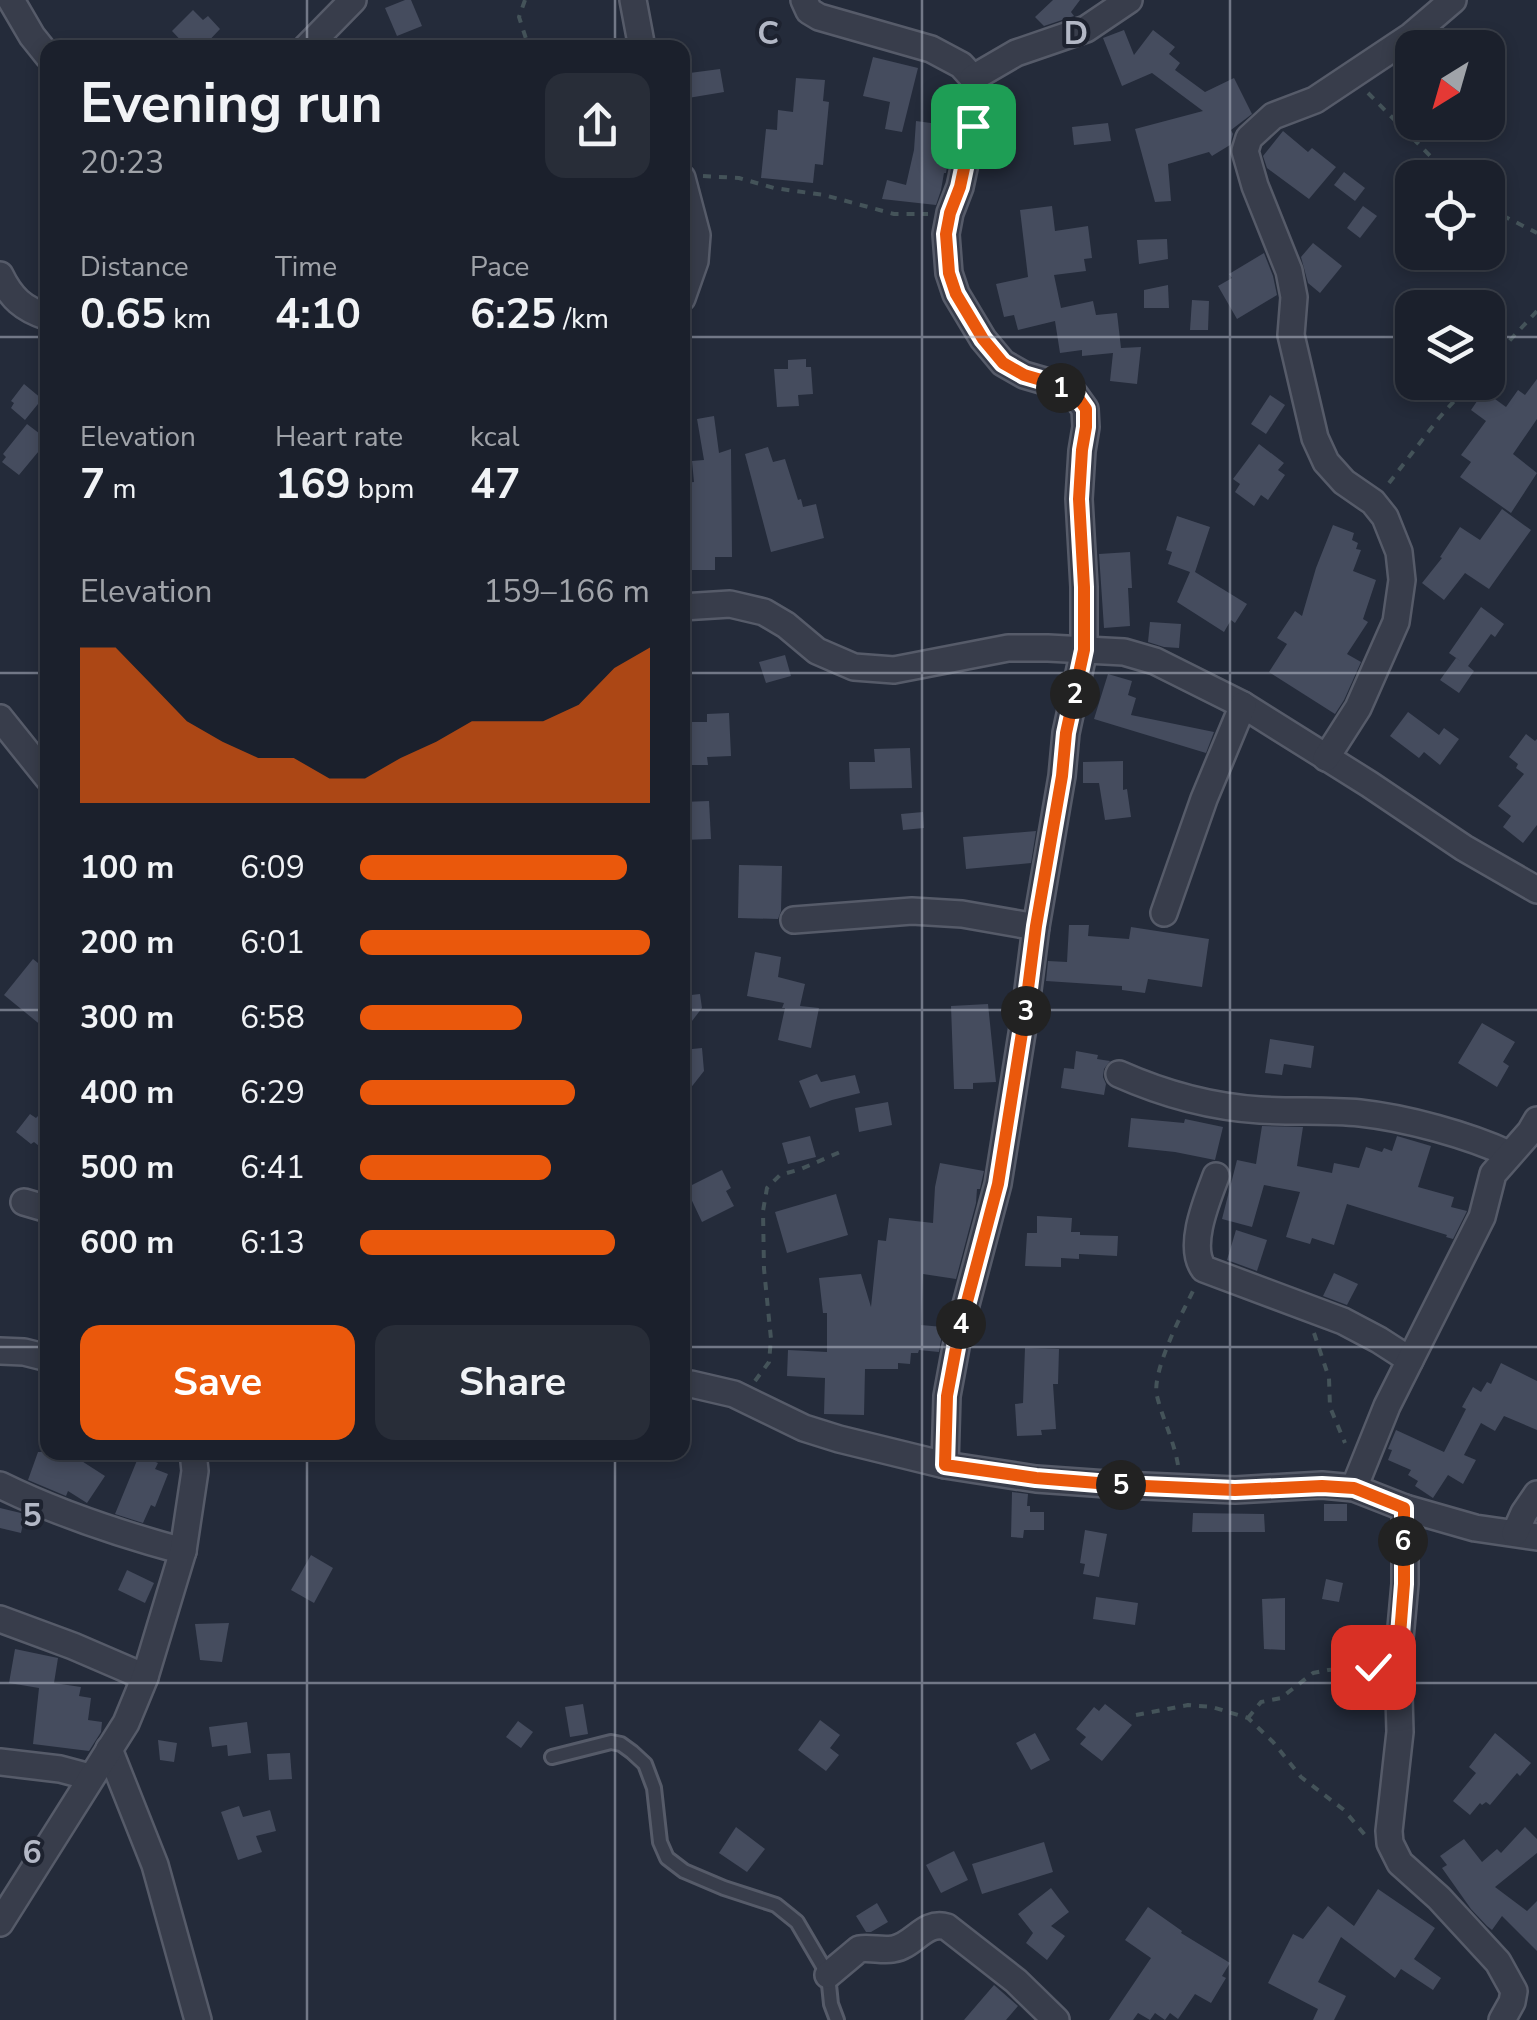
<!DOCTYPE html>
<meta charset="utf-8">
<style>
:root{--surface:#1b202c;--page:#282d38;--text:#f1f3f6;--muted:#a0a3a9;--line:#393e48;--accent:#ea580c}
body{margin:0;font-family:"Nunito Sans",sans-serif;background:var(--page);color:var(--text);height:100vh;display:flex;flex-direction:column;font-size:38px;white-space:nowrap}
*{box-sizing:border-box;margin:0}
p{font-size:32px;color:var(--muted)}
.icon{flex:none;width:55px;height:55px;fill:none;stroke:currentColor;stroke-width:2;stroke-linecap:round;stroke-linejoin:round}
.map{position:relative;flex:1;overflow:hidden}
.side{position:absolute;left:40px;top:40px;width:650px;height:1420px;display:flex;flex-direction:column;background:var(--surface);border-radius:20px;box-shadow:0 5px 15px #0003,0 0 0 2px var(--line)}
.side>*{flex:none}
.needle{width:65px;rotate:217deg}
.tools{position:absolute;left:1395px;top:30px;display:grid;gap:20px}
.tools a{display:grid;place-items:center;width:110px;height:110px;border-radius:20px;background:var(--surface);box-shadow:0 5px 15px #0003,0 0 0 2px var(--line);font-size:50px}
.pin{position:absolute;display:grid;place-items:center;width:85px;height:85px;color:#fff;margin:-42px;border-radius:20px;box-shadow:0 5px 15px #0006}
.km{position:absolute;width:50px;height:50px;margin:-25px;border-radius:50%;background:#222;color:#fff;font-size:28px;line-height:50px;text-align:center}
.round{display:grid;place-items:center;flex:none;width:105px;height:105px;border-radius:20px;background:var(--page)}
.head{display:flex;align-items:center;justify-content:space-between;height:170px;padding:0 40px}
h1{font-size:55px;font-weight:700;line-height:75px}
.stats{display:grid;grid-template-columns:repeat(3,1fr);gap:15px;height:170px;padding:10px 40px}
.stats div{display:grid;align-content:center}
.stats b{font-size:42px;font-weight:700}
.stats small{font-size:28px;font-weight:400}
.stats p{font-size:28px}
.chart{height:280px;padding:20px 40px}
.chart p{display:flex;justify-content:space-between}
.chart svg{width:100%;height:180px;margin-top:10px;fill:var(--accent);opacity:.7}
.action{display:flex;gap:20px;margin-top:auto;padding:20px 40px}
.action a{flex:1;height:115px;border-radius:20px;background:var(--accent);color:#fff;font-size:40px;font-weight:700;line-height:115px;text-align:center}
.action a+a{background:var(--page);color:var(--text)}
ul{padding:0 40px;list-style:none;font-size:32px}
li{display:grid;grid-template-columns:160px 120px 1fr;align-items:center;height:75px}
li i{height:25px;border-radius:12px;background:var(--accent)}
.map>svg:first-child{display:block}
.building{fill:#454c5e}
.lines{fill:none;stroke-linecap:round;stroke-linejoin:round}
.service-casing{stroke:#565b69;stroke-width:18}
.minor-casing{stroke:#565b69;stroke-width:30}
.path{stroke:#445359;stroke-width:4;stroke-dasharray:8 8;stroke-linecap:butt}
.service{stroke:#383d4b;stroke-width:12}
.minor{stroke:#383d4b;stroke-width:25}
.route-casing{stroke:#fff;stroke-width:20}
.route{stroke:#ea580c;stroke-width:12}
.grid{fill:none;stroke:#b3b8c6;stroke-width:2.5;stroke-opacity:0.55}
.grid-label{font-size:32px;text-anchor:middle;font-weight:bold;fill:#b3b8c6;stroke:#1d222f;stroke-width:8;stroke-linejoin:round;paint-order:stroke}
</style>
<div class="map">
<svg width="1537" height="2020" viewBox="0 0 1537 2020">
<rect width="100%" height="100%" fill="#242b3a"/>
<g class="building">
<polygon points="405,0 411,0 422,26 397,36 385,8"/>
<polygon points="1053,0 1080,0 1071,12 1074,16 1044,26 1035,17"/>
<polygon points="193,10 203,20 208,16 220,29 202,48 188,48 172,31"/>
<polygon points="1124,30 1134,55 1153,30 1175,47 1169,54 1180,63 1175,70 1205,92 1234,78 1252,114 1231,130 1233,134 1230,145 1212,156 1209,152 1168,164 1171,201 1155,202 1135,129 1203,111 1152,73 1122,86 1103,38"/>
<polygon points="873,57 918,68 902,132 885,129 890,102 863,96"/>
<polygon points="720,69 724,92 682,99 682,74"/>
<polygon points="796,78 825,80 823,101 829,102 823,165 815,164 813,183 761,178 766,129 777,130 778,110 793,112"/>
<polygon points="916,121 953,126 946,173 944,173 941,190 936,205 882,199 887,180 906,185 914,150"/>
<polygon points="1108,123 1111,141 1074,145 1072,127"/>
<polygon points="1283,131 1308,152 1312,148 1336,167 1309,199 1267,168 1263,156"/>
<polygon points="1344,172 1365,188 1355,201 1334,185"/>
<polygon points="1052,206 1055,231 1088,226 1092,258 1084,259 1086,271 1054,275 1061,308 1093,301 1096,315 1117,313 1121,348 1141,347 1137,384 1110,381 1113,353 1082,356 1082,350 1060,353 1055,321 1018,330 1014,315 1004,317 996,284 1028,277 1020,210"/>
<polygon points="1363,206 1377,216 1360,238 1347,228"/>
<polygon points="1167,239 1168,259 1139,264 1137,240"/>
<polygon points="1313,243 1342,266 1320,293 1308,283 1301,257"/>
<polygon points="1264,253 1273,276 1277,295 1237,319 1218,286 1232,278 1229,274"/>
<polygon points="1168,285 1169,308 1144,308 1144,290"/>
<polygon points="1192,300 1209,301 1208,330 1190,330"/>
<polygon points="806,359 806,367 811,367 813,394 798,395 799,406 777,407 774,369 788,369 788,360"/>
<polygon points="1537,379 1537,419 1513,454 1537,473 1511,513 1460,477 1471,462 1461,455 1486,421 1471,410 1484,391 1506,407 1518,390 1525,395"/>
<polygon points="24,384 42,399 25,420 11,408 14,403 11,401"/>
<polygon points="1270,395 1285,405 1266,434 1251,424"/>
<polygon points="714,416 719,453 731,449 732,557 715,557 715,570 688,570 687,500 682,500 682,483 694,482 692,461 704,460 697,419"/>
<polygon points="27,424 48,440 19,475 2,462 6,457 3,454"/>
<polygon points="1259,444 1284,463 1278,470 1285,475 1268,500 1261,495 1254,506 1235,492 1240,484 1233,479"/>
<polygon points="768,447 773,462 785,459 798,500 801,499 803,507 816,504 824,538 771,552 745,454"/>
<polygon points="1502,509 1531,530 1489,589 1465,573 1444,600 1422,583 1442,558 1440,557 1460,527 1480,540"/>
<polygon points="1177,516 1210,527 1195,572 1247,604 1235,623 1231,620 1224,632 1177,602 1190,572 1168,564 1172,552 1166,550"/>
<polygon points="1333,525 1354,533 1352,540 1358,543 1356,549 1361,550 1353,571 1376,580 1363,619 1368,622 1347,654 1361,662 1344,700 1335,714 1269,672 1287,644 1277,638 1295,611 1302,616 1316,568"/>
<polygon points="1130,552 1132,588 1128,588 1130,626 1104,628 1099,554"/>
<polygon points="1481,607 1504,624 1495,637 1491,634 1468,666 1474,671 1459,693 1440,680 1456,658 1462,662 1449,653"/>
<polygon points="1150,622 1181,624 1179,648 1164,647 1148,642"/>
<polygon points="785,655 791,676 766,683 759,662"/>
<polygon points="1108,674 1132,681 1128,695 1136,698 1131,715 1214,732 1206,753 1094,719"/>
<polygon points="1408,712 1439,735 1444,728 1459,739 1440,765 1424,752 1419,758 1390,736"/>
<polygon points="729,713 731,756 707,757 708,765 682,765 682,722 707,722 707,714"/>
<polygon points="1526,734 1535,741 1537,739 1537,825 1523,843 1503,827 1511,816 1498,806 1524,774 1516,768 1518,764 1509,757"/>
<polygon points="910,748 912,788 850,789 849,762 875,762 874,749"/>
<polygon points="1123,761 1123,790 1127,789 1131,817 1105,820 1099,783 1083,783 1083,762"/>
<polygon points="709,801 711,839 682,840 682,802"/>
<polygon points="923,812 924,828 903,830 901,814"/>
<polygon points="1036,831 1031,863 966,869 963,837"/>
<polygon points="739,865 782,866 781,911 778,919 738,918"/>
<polygon points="1069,925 1089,925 1088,936 1129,939 1131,927 1209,939 1202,987 1148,979 1145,993 1122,990 1122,986 1046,981 1048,961 1067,962"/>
<polygon points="755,952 781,957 778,977 805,984 800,1006 819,1008 811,1048 778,1040 785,1008 782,1008 784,1003 747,996"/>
<polygon points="33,959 48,971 48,1031 4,995"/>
<polygon points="700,994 702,1008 682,1034 682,996"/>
<polygon points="988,1004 996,1082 973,1083 973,1089 954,1089 951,1006"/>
<polygon points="1482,1023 1515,1042 1503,1062 1509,1066 1497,1087 1458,1063"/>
<polygon points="1270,1039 1314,1046 1311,1068 1284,1064 1282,1075 1265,1073"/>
<polygon points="702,1048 704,1071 682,1099 682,1050"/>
<polygon points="1076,1051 1098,1055 1097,1059 1110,1061 1104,1069 1103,1077 1106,1084 1104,1095 1061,1088 1064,1068 1074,1069"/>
<polygon points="817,1074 821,1082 855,1075 860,1093 832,1100 810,1108 799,1081"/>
<polygon points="888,1102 892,1125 859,1132 855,1108"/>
<polygon points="30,1114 36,1118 38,1116 48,1124 48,1153 34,1142 31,1144 16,1132"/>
<polygon points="1131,1118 1184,1123 1185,1119 1223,1127 1215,1160 1175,1152 1128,1147"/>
<polygon points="1262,1126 1303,1127 1297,1166 1332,1173 1334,1163 1359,1168 1366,1147 1382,1152 1384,1148 1392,1151 1397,1136 1431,1146 1418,1187 1454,1197 1451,1207 1467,1211 1453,1239 1446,1237 1447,1235 1347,1204 1334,1245 1312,1238 1310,1244 1286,1237 1300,1192 1264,1185 1252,1227 1222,1219 1237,1160 1256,1164"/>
<polygon points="810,1136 816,1157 788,1164 782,1143"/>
<polygon points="940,1163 984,1171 980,1189 977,1189 976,1203 956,1279 923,1274 921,1325 943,1327 939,1352 919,1350 918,1353 911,1353 910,1364 898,1363 898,1369 865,1369 864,1415 824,1414 825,1378 787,1376 788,1350 827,1352 827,1313 823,1313 819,1278 861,1274 871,1307 878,1240 886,1241 889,1218 933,1223 935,1187"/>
<polygon points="722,1170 731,1188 726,1191 734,1206 702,1222 686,1188"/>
<polygon points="836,1194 848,1235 787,1253 775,1212"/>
<polygon points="1037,1216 1072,1218 1071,1232 1080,1232 1080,1235 1118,1236 1117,1256 1079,1254 1079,1259 1061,1258 1061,1267 1025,1266 1027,1233 1037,1233"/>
<polygon points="1236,1230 1267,1240 1257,1271 1227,1260"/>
<polygon points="1334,1273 1358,1284 1347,1305 1323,1296"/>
<polygon points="1025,1348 1059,1349 1058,1384 1053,1384 1056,1429 1041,1430 1042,1435 1017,1436 1015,1404 1023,1403"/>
<polygon points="1501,1363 1537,1381 1537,1430 1504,1416 1495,1431 1481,1423 1464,1455 1476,1460 1463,1484 1448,1475 1433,1498 1415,1486 1418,1481 1408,1475 1411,1470 1388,1460 1392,1450 1388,1449 1396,1430 1444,1452 1466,1409 1462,1407 1473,1387 1481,1392 1487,1382 1491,1384"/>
<polygon points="38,1452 79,1452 77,1458 105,1476 87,1503 68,1491 66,1496 28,1480"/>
<polygon points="142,1456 158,1463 155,1469 168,1474 155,1507 151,1505 143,1523 115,1514 138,1458 140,1459"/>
<polygon points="1012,1492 1028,1494 1027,1506 1030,1506 1030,1512 1044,1512 1044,1530 1024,1530 1023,1538 1011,1537"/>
<rect x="1324" y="1504" width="23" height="17"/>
<polygon points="0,1508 25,1514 21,1533 0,1528"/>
<polygon points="1193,1513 1264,1514 1265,1532 1192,1532"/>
<polygon points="1085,1530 1107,1534 1099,1577 1083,1574 1085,1564 1080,1563"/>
<polygon points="311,1555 333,1568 314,1603 291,1590"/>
<polygon points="127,1570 154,1583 145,1603 118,1590"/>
<polygon points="1326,1579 1343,1583 1339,1602 1322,1599"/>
<polygon points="1096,1597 1138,1603 1135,1625 1093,1619"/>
<polygon points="1285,1598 1285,1650 1264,1649 1262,1599"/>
<polygon points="229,1623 222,1662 200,1660 195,1624"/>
<polygon points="15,1649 58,1658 54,1683 81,1687 79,1696 91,1698 88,1720 102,1722 101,1732 89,1751 33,1744 39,1688 9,1683"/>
<polygon points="583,1704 588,1734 570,1737 565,1707"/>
<polygon points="1105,1704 1132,1725 1102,1761 1080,1744 1086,1737 1076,1729 1094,1707 1099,1711"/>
<polygon points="820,1720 840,1735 830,1748 839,1755 826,1771 798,1750"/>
<polygon points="518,1721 533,1732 521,1748 506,1737"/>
<polygon points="247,1722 251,1753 228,1756 227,1745 212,1747 209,1727"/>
<polygon points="1035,1733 1050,1760 1031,1770 1016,1743"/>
<polygon points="1495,1733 1531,1763 1520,1776 1517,1773 1490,1805 1486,1802 1482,1805 1480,1803 1470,1815 1453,1801 1476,1773 1469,1767"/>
<polygon points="158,1740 177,1743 174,1762 160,1760"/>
<polygon points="290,1753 292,1779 269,1780 267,1754"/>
<polygon points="239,1806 243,1817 270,1810 276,1831 256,1836 262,1852 238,1860 221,1812"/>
<polygon points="736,1827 765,1849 747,1872 719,1853"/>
<polygon points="1525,1827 1537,1839 1537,1853 1495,1887 1527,1911 1537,1901 1537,1951 1502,1916 1492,1930 1487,1926 1471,1909 1442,1868 1447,1865 1440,1856 1464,1839 1482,1862 1497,1849 1501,1853"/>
<polygon points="1044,1842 1053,1872 982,1894 972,1864"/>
<polygon points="954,1851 968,1880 941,1893 926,1865"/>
<polygon points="1051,1888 1069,1912 1051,1926 1065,1936 1047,1960 1026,1943 1033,1933 1018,1914"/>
<polygon points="1378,1889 1435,1928 1414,1959 1441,1978 1433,1990 1401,1969 1395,1978 1341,1937 1318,1982 1346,1996 1334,2020 1313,2020 1318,2009 1268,1983 1293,1934 1303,1939 1328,1906 1354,1926"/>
<polygon points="877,1903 888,1922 871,1932 866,1932 856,1916"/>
<polygon points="1148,1907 1182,1931 1181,1933 1230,1963 1222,1976 1226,1978 1211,2003 1195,1994 1178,2019 1170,2013 1165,2020 1155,2013 1150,2020 1138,2013 1133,2020 1109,2020 1151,1958 1125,1940"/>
<polygon points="994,1985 1018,2006 1006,2020 964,2020"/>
</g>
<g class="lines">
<defs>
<polyline id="service" points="552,1757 611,1742 621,1744 632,1752 645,1764 654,1788 660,1842 667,1858 684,1871 724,1888 776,1905 797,1922 828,1975 831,2004 837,2020"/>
<g id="minor">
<polyline points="11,0 32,36 48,56"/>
<polyline points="633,0 642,48"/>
<polyline points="804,0 809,11 819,17 931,49 961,65 973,78 976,98 973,126 960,187 950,213 946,234 949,273 956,294 983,339 1003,363 1024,375 1055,384 1075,395 1085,409 1086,427 1082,451 1079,499 1084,587 1084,650 1066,733 1062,776 1036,927 1024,1021 998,1184 959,1331 947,1396 945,1465"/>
<polyline points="306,48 353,0"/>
<polyline points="973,78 1016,53 1086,29 1129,0"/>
<polyline points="682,178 697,235 695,261 682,298"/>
<path d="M0,275c11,23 23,34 48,42"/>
<polyline points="682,607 730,604 764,612 786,625 817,651 854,667 894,670 1008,648 1048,648 1124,652 1155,661 1243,705 1369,784 1464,848 1537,890"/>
<polyline points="0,718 48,778"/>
<polyline points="1326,758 1358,708 1396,622 1402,580 1399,552 1385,517 1373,502 1344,482 1326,462 1315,438 1291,335 1294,297 1289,271 1255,186 1245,151 1249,138 1273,116 1315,100 1411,36 1453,0"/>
<polyline points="1164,913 1204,799 1243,705"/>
<polyline points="794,920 912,911 962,914 1036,927"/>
<path d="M1119,1074c45,20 93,33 141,36 34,2 67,0 100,3 46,5 108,22 149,41"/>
<path d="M1216,1176c-9,24 -29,71 -12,93l139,52 36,19 31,20"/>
<polyline points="24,1202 48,1209"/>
<polyline points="0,1351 24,1352 48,1358"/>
<polyline points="682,1385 691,1384 734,1394 804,1428 839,1439 945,1465 1036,1479 1121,1485 1235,1490 1322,1485 1354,1488 1405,1508 1475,1528 1537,1537"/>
<path d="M0,1485c59,29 120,49 183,66"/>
<polyline points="1354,1488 1387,1406 1482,1217 1493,1174 1530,1132 1537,1120"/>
<polyline points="1405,1508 1405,1584 1398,1660 1400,1732 1389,1831 1390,1843 1400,1863 1439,1898 1498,1962 1514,1991 1512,2002 1502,2020"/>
<polyline points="1515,1533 1524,1513 1537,1494"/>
<polyline points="0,1619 73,1646 145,1677"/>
<polyline points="109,1749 155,1865 198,2020"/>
<polyline points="0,1762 60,1769 90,1777"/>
<polyline points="0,1923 126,1723 145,1677 183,1551 195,1471 193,1452"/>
<path d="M828,1975l31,-26c11,-2 23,2 34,0 21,-3 31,-29 54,-22l69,54 40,39"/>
</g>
</defs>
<use href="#service" class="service-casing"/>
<use href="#minor" class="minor-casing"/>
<g class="path">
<polyline points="525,0 519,17 529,48"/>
<polyline points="1368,93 1452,178"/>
<polyline points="703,176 739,178 774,188 824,195 894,214 928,214"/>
<polyline points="1488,208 1537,233"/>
<polyline points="1488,364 1537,311"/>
<polyline points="1389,483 1439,418 1471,382"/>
<polyline points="1314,1333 1329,1378 1330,1407 1345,1443"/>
<polyline points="755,1381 769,1362 771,1339 764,1269 763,1211 767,1188 780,1175 801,1169 840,1152"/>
<path d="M1178,1465c-4,-24 -15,-45 -21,-69 -6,-23 25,-83 36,-105"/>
<polyline points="1136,1715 1188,1705 1212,1707 1248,1718 1273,1742 1301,1777 1344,1810 1365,1835"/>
<polyline points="1248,1718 1261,1702 1281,1698 1313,1673 1328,1670 1375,1667"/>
</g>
<use href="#service" class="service"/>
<use href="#minor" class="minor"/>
</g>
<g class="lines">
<defs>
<polyline id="route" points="973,126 960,187 950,213 946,234 949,273 956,294 983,339 1003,363 1024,375 1055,384 1076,395 1086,409 1086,427 1082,450 1079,499 1084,587 1084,650 1066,733 1062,776 1036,926 1024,1020 998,1184 959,1332 947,1396 945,1465 1036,1478 1122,1485 1235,1490 1322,1486 1354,1488 1404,1508 1404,1584 1398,1660 1373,1667"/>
</defs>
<use href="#route" class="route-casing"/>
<use href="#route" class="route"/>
</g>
<path class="grid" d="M307,0v48M615,0v48M922,0v2020M1230,0v2020M0,337h48M682,337h730M1488,337h49M0,673h48M682,673h855M0,1010h48M682,1010h855M0,1347h48M682,1347h855M307,1452v568M615,1452v568M0,1683h1537"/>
<g class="grid-label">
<text x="768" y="44">C</text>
<text x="1076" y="44">D</text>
<text x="32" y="1526">5</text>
<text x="32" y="1863">6</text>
</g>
</svg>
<div class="tools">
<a><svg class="needle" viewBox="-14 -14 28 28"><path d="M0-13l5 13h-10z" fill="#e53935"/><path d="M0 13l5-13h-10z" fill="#a0a3a9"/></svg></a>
<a><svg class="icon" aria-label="locate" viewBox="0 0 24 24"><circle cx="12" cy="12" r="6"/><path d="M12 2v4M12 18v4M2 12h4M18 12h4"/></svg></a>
<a><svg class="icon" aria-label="layers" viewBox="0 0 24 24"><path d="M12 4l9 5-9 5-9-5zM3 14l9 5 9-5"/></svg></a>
</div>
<div class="pin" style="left:973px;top:126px;background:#1e9e55"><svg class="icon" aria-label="arrive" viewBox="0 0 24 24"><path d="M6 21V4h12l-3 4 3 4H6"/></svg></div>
<div class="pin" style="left:1373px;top:1667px;background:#d93025"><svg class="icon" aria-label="check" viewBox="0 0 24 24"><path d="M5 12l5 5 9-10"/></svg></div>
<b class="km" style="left:1061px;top:388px">1</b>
<b class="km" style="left:1075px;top:694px">2</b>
<b class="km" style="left:1026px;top:1011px">3</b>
<b class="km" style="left:961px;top:1324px">4</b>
<b class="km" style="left:1121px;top:1485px">5</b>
<b class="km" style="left:1403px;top:1541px">6</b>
<section class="side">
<div class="head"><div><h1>Evening run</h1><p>20:23</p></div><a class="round"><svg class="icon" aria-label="share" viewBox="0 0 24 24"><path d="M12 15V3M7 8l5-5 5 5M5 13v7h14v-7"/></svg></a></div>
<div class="stats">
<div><p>Distance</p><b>0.65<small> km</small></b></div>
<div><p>Time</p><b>4:10</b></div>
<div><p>Pace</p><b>6:25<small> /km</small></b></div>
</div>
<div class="stats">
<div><p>Elevation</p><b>7<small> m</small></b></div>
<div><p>Heart rate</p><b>169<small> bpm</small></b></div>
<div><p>kcal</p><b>47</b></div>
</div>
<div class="chart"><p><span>Elevation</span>159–166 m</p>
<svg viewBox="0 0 160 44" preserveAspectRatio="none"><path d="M0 44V6L10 6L20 15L30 24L40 29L50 33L60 33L70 38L80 38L90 33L100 29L110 24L120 24L130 24L140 20L150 11L160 6V44z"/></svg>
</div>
<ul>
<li><b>100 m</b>6:09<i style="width:92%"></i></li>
<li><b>200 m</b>6:01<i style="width:100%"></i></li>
<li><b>300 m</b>6:58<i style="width:56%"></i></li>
<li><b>400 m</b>6:29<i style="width:74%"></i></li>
<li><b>500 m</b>6:41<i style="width:66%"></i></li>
<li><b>600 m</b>6:13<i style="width:88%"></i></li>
</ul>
<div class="action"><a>Save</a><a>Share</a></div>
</section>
</div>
